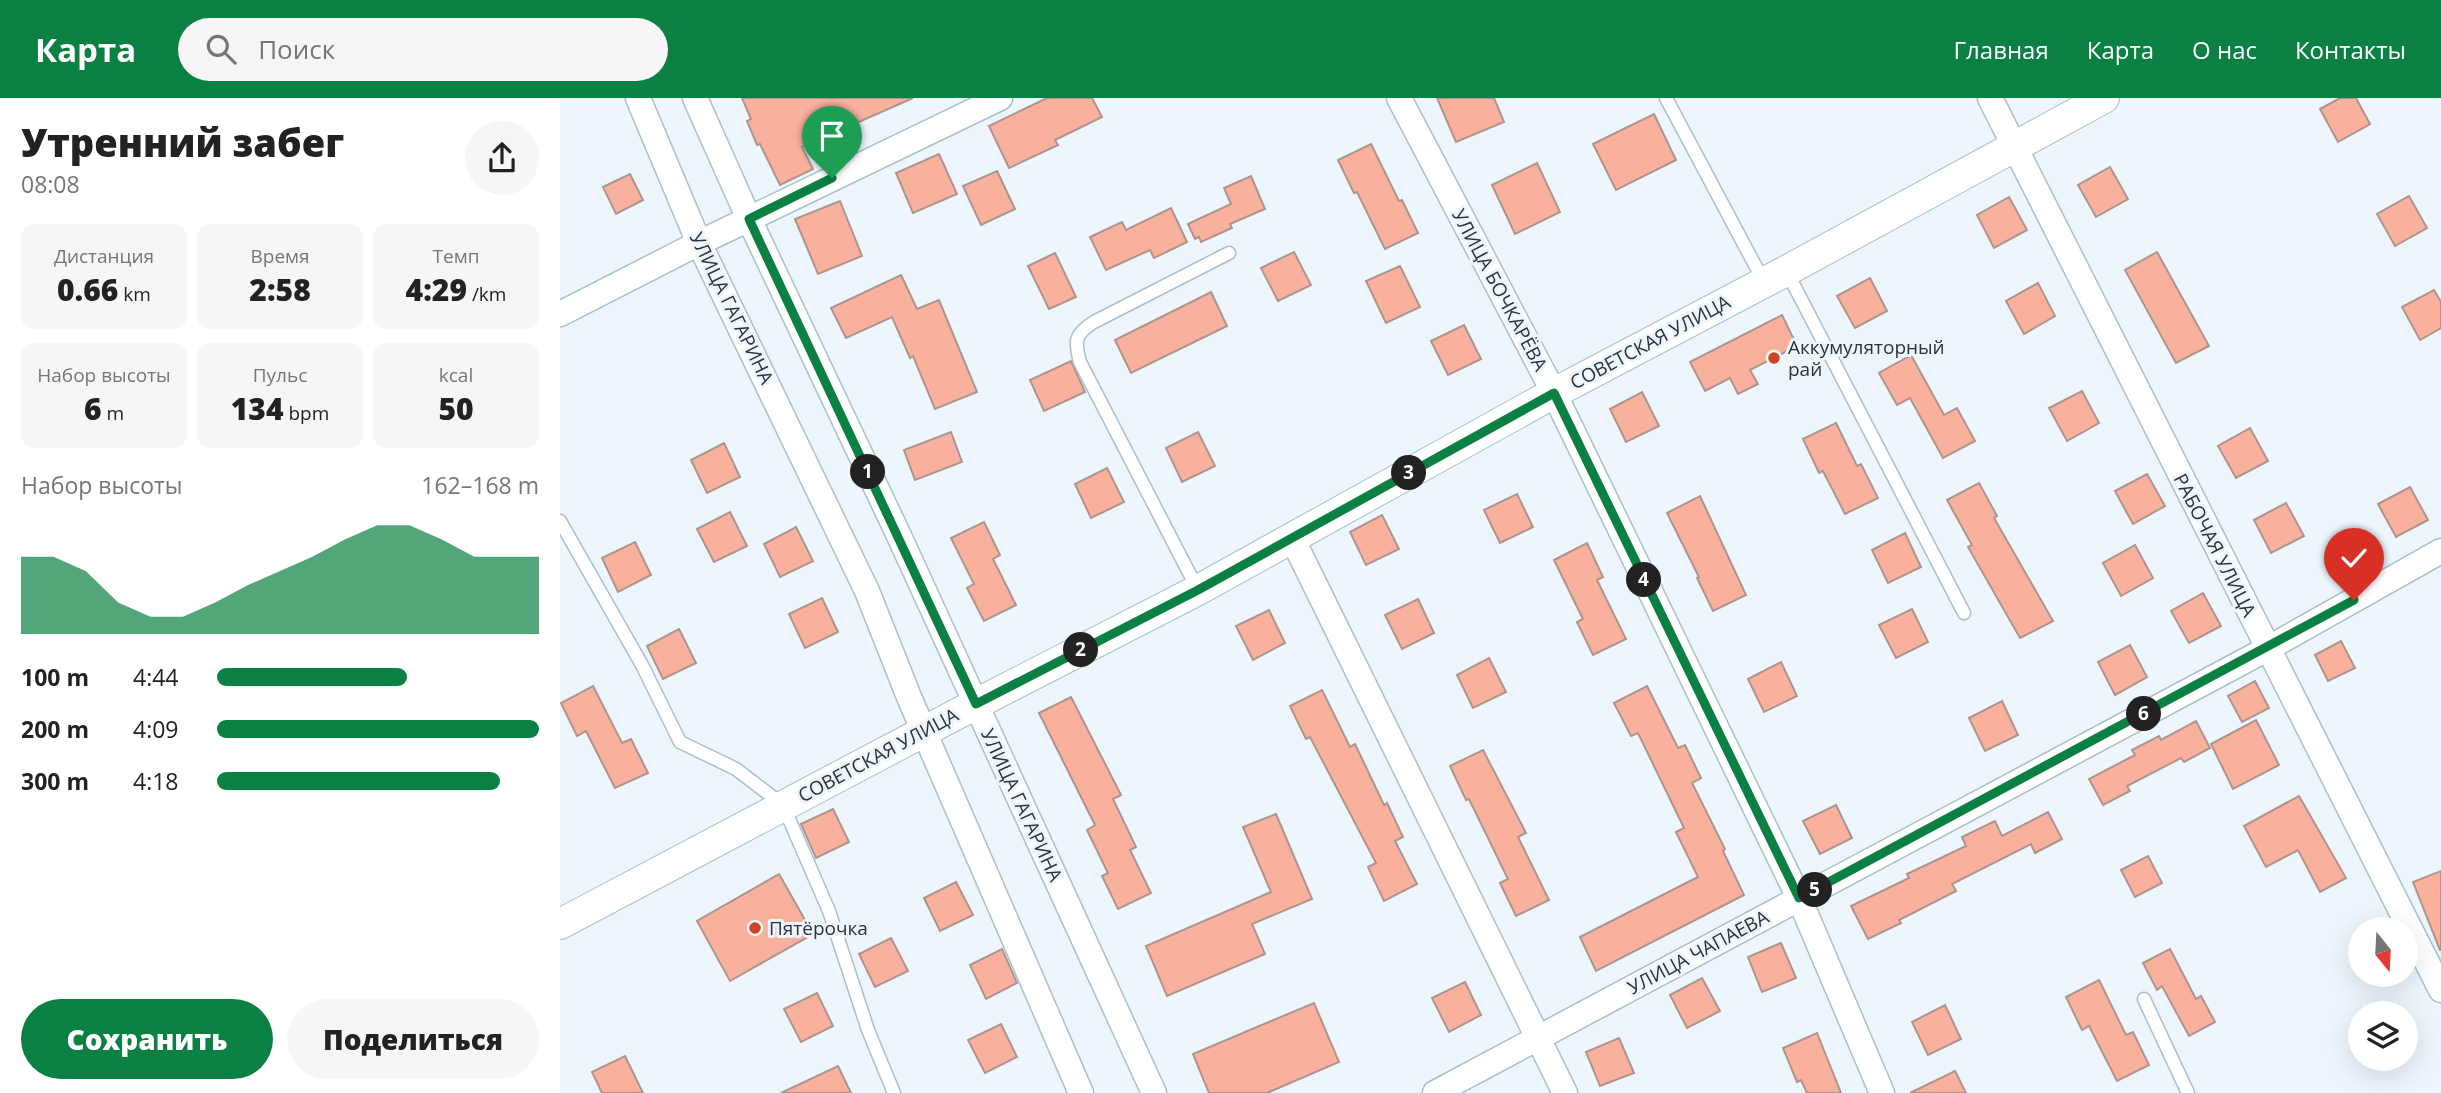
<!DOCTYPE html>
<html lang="ru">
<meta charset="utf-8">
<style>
:root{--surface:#fff;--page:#f6f6f6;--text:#222;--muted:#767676;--accent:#0b8043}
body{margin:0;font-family:"Open Sans",sans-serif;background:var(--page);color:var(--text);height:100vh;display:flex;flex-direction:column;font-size:26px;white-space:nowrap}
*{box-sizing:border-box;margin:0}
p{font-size:23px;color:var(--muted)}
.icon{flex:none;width:38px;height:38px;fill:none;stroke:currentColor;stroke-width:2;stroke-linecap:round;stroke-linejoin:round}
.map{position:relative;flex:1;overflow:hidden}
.sheet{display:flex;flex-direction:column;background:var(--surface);width:560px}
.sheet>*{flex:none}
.needle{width:46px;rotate:162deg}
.tools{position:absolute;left:1788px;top:819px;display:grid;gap:14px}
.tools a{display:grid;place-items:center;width:70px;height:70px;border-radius:50%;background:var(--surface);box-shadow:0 7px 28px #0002;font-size:35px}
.pin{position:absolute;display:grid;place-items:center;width:60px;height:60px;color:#fff;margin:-72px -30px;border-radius:50% 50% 50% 0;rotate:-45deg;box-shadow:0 0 7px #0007}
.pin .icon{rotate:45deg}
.km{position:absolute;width:35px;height:35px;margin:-18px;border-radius:50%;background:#222;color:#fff;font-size:19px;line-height:35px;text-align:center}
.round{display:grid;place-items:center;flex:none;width:74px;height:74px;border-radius:37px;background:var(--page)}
.head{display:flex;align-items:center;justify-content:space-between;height:119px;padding:0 21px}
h1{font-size:38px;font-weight:800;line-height:52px}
.metrics{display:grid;grid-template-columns:repeat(3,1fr);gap:10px;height:119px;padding:7px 21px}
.metrics div{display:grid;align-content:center;border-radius:14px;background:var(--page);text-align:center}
.metrics b{font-size:30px;font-weight:800}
.metrics small{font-size:19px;font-weight:400}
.metrics p{font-size:19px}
.chart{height:196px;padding:14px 21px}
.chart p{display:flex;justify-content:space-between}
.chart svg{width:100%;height:126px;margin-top:7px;fill:var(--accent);opacity:.7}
.button{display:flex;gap:14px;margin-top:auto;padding:14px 21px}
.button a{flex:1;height:80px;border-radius:42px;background:var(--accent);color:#fff;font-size:28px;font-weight:800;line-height:80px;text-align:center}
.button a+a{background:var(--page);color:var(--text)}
ul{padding:0 21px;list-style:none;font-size:23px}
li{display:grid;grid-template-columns:112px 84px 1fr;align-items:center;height:52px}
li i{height:18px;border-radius:9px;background:var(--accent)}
header{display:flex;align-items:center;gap:42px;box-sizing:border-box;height:98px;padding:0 35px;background:var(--accent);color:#fff}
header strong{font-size:33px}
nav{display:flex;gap:38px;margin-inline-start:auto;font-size:24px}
.search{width:490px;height:63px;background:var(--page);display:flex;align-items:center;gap:18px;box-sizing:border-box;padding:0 24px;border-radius:38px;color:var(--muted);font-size:26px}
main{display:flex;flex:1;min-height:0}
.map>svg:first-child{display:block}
.building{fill:#f9b19e;stroke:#af948e;stroke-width:2}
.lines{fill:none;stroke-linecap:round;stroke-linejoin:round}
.service-casing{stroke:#a8bfce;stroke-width:15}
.minor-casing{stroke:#a8bfce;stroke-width:27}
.tertiary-casing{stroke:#a8bfce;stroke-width:32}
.service{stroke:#fff;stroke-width:12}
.minor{stroke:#fff;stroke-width:24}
.tertiary{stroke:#fff;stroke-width:30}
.route-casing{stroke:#fff;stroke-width:14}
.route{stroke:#0b8043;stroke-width:9}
.poi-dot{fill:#ce4422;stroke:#edf6fd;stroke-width:2.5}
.labels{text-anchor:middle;stroke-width:6;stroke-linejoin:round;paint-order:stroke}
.street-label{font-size:19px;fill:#2b343a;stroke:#edf6fd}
.poi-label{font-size:19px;fill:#2b343a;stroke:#edf6fd;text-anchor:start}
</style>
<header>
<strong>Карта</strong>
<div class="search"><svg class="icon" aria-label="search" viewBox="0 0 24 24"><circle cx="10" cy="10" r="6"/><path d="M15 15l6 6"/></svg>Поиск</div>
<nav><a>Главная</a><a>Карта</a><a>О нас</a><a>Контакты</a></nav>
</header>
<main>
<section class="sheet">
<div class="head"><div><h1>Утренний забег</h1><p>08:08</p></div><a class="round"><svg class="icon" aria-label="share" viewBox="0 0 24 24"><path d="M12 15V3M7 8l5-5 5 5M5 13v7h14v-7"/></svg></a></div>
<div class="metrics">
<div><p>Дистанция</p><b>0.66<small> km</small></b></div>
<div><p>Время</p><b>2:58</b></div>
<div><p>Темп</p><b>4:29<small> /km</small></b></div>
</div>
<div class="metrics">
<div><p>Набор высоты</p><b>6<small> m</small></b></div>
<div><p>Пульс</p><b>134<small> bpm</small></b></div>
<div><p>kcal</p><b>50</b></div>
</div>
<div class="chart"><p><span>Набор высоты</span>162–168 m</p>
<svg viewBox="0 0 160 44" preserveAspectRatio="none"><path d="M0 44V17L10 17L20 22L30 33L40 38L50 38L60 33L70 27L80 22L90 17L100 11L110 6L120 6L130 11L140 17L150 17L160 17V44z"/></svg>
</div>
<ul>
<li><b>100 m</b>4:44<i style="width:59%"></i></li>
<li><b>200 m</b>4:09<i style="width:100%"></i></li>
<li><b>300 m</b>4:18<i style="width:88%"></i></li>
</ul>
<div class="button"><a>Сохранить</a><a>Поделиться</a></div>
</section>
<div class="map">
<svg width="1881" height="995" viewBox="0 0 1881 995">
<rect width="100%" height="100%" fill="#edf6fd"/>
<g class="building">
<polygon points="182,0 353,0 242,49 253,71 220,87 200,46 197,47 187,23 191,21"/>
<polygon points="487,0 532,0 542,19 495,42 498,47 449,70 429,28"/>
<polygon points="877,0 934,0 944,24 896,44"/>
<polygon points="1780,0 1796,0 1810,26 1778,44 1760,11"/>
<polygon points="1094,16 1116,62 1056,92 1033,46"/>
<polygon points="811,46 839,103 842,102 858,135 825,151 797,94 794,95 778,62"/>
<polygon points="379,56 397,96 353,115 336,75"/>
<polygon points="977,65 1000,114 955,136 932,87"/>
<polygon points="1550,69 1568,101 1536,119 1518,87"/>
<polygon points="437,73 455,111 421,127 403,88"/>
<polygon points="70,76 83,102 56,116 43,89"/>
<polygon points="691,78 705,111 670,126 672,130 641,144 639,139 635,141 628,126 671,106 664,90"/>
<polygon points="1849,98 1867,130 1835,148 1817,116"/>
<polygon points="1449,99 1467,132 1434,150 1417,117"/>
<polygon points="280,103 302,158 258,176 235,121"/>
<polygon points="611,110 627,144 594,160 590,152 546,172 530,139 562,124 566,132"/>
<polygon points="734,154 751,187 718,203 701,170"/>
<polygon points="1597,154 1649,248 1616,265 1565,172"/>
<polygon points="495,155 516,199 489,211 468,168"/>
<polygon points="840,168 860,209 826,225 806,183"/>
<polygon points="341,177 357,211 379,202 417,294 375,311 353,258 350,260 332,219 286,240 271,210"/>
<polygon points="1310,180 1327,213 1295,230 1277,198"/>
<polygon points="1478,185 1495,218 1464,236 1446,203"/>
<polygon points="1874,192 1881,204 1881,230 1860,242 1842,209"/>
<polygon points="651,194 667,228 571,275 555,242"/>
<polygon points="1222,217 1237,248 1190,272 1198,286 1178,296 1170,280 1145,293 1130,264"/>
<polygon points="904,227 921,261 888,277 871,243"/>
<polygon points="1351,257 1384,317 1397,310 1415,343 1383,360 1350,300 1337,307 1319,275"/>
<polygon points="511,263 525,294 484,313 470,282"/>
<polygon points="1522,293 1539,325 1507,343 1489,310"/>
<polygon points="1082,294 1099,328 1066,344 1050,311"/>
<polygon points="1276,325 1297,368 1301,366 1318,400 1285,416 1263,373 1259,375 1243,341"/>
<polygon points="1690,330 1708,363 1676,380 1658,348"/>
<polygon points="391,334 402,364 355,382 344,352"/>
<polygon points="638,334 655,368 622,384 606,350"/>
<polygon points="164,345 180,379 147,395 131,362"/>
<polygon points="547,370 564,404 531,420 515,386"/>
<polygon points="1587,376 1605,408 1573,426 1555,393"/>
<polygon points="1419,385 1437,418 1434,420 1493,523 1460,540 1408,449 1412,447 1387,402"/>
<polygon points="1850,389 1868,422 1836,439 1818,406"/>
<polygon points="957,396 973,429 940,445 924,412"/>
<polygon points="1140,398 1186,497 1153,513 1137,480 1139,479 1107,415"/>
<polygon points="1726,405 1744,438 1711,455 1694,422"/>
<polygon points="170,414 187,448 154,464 137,431"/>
<polygon points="822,417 839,451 806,467 790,434"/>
<polygon points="424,424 440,457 433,461 456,507 424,523 407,490 414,486 391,440"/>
<polygon points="236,429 253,463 220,479 204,446"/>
<polygon points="1345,435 1361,469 1328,485 1312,452"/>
<polygon points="75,444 91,477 58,494 42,460"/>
<polygon points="1027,445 1043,479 1037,482 1066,541 1033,557 1017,524 1023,521 994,462"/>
<polygon points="1575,447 1593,480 1561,498 1543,465"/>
<polygon points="1643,495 1661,528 1629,545 1611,513"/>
<polygon points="262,500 278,534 245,550 229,516"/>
<polygon points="858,501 874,535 842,551 825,517"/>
<polygon points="1352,511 1368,544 1336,560 1319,527"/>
<polygon points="709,512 725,545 693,562 676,528"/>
<polygon points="119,531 136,565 103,581 87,548"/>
<polygon points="1781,543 1795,570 1768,583 1755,557"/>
<polygon points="1570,547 1587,579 1555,597 1538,564"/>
<polygon points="929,560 946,594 913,610 897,577"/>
<polygon points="1221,564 1237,598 1204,614 1188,581"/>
<polygon points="1695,583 1709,610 1682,624 1668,598"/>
<polygon points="33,588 62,645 71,641 88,675 55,690 26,633 17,638 1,605"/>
<polygon points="1087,588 1118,650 1125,647 1141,680 1132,685 1165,751 1163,753 1184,797 1036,873 1020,839 1138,779 1116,734 1124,730 1078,635 1071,638 1054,605"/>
<polygon points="762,592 790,649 795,646 824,707 827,705 843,739 835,743 857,786 824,803 808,769 816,765 750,639 746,641 730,608"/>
<polygon points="511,599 561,697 553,701 576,749 570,752 591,795 558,811 542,778 548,775 527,732 535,727 479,615"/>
<polygon points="1442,603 1458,637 1425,653 1409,620"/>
<polygon points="1696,622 1719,667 1673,691 1651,646"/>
<polygon points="1636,623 1650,650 1624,664 1621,660 1567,688 1570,693 1543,707 1529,681 1575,657 1572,652 1599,638 1601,642"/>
<polygon points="923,652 966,735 958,739 989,802 956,818 940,785 948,781 909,701 906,702 890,668"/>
<polygon points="1739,698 1786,780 1760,794 1738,752 1706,769 1684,728"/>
<polygon points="1276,707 1292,740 1260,756 1243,723"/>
<polygon points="273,711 289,744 256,760 241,726"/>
<polygon points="1488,714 1502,741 1475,755 1471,746 1392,786 1396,793 1339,822 1341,825 1308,841 1291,808 1349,780 1347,776 1406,748 1402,739 1435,723 1442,738"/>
<polygon points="716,716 752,801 692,826 705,856 607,898 586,848 711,794 683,729"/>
<polygon points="1588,758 1602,785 1575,799 1561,772"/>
<polygon points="1881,773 1881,852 1880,852 1853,784"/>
<polygon points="219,776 253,836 170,883 137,823"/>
<polygon points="396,784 413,817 380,833 364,800"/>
<polygon points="331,840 348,873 315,889 299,856"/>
<polygon points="1221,845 1236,880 1202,894 1188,859"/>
<polygon points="442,851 457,885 426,901 410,867"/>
<polygon points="1610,851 1636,901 1641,898 1655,924 1629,938 1602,888 1597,892 1583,865"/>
<polygon points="1142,880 1160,913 1127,930 1110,897"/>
<polygon points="1539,882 1566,937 1573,934 1589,967 1557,983 1529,928 1522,932 1506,899"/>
<polygon points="905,884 921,917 889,934 872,900"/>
<polygon points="257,895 273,928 241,944 224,911"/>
<polygon points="754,905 779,964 707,995 649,995 633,956"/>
<polygon points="1385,907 1401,941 1368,957 1352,924"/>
<polygon points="441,926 457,959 425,975 408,942"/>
<polygon points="1257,935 1281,995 1247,995 1241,982 1237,984 1223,950"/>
<polygon points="1059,940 1074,975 1040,988 1026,954"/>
<polygon points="65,958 83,995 42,995 32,974"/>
<polygon points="278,968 291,995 221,995"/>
<polygon points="1395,973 1406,995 1350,995"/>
</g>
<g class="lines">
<defs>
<g id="service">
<polyline points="1106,0 1204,184"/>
<polyline points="1227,174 1404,515"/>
<polyline points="0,423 82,567 120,644 176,671 223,707 269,813 308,932 334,995"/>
<path d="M638,492l-118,-228c-6,-22 -5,-28 14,-40l135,-69"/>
<polyline points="1584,901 1628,995"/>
</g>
<g id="minor">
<polyline points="78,0 139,145 307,493 349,599 521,995"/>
<polyline points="135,0 189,121 340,440 594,995"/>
<polyline points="839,0 994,295 1239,800 1322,995"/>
<polyline points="1430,0 1881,892"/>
<polyline points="0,216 139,145 440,0"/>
<polyline points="732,440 1005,995"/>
<polyline points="875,995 1707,551 1881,453"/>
</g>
<polyline id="tertiary" points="0,826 416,606 638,492 994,295 1226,173 1544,0"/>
</defs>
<use href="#service" class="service-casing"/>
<use href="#minor" class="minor-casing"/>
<use href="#tertiary" class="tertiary-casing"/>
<use href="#service" class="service"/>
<use href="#minor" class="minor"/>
<use href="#tertiary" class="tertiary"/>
</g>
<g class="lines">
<defs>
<polyline id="route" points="272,80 189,121 416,606 638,492 994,295 1239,800 1794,502"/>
</defs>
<use href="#route" class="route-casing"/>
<use href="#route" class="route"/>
</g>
<g class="poi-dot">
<circle cx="1214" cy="260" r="7"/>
<circle cx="195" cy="830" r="7"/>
</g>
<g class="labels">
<g class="street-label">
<text transform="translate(940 192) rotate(62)" y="7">УЛИЦА БОЧКАРЁВА</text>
<text transform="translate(172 210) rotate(64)" y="7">УЛИЦА ГАГАРИНА</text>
<text transform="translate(1090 244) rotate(-28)" y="7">СОВЕТСКАЯ УЛИЦА</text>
<text transform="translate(1655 447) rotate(63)" y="7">РАБОЧАЯ УЛИЦА</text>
<text transform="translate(318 657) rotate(-28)" y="7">СОВЕТСКАЯ УЛИЦА</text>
<text transform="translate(462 707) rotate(65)" y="7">УЛИЦА ГАГАРИНА</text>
<text transform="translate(1138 854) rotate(-28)" y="7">УЛИЦА ЧАПАЕВА</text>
</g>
<g class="poi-label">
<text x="1228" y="256">Аккумуляторный<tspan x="1228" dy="22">рай</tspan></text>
<text x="209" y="837">Пятёрочка</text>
</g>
</g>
</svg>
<div class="tools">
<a><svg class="needle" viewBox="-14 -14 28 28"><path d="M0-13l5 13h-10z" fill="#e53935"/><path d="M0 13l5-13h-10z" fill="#767676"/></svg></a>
<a><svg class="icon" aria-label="layers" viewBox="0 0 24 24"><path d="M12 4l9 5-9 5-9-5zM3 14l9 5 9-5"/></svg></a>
</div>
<div class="pin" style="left:272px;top:80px;background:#1e9e55"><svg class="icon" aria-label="arrive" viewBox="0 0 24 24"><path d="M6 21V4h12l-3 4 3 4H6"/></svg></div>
<div class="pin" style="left:1794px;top:502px;background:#d93025"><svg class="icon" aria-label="check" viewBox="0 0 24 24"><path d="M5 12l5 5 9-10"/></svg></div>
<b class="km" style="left:308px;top:374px">1</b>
<b class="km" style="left:521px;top:552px">2</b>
<b class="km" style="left:849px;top:375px">3</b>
<b class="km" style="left:1084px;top:482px">4</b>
<b class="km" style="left:1255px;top:792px">5</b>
<b class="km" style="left:1584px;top:616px">6</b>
</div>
</main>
